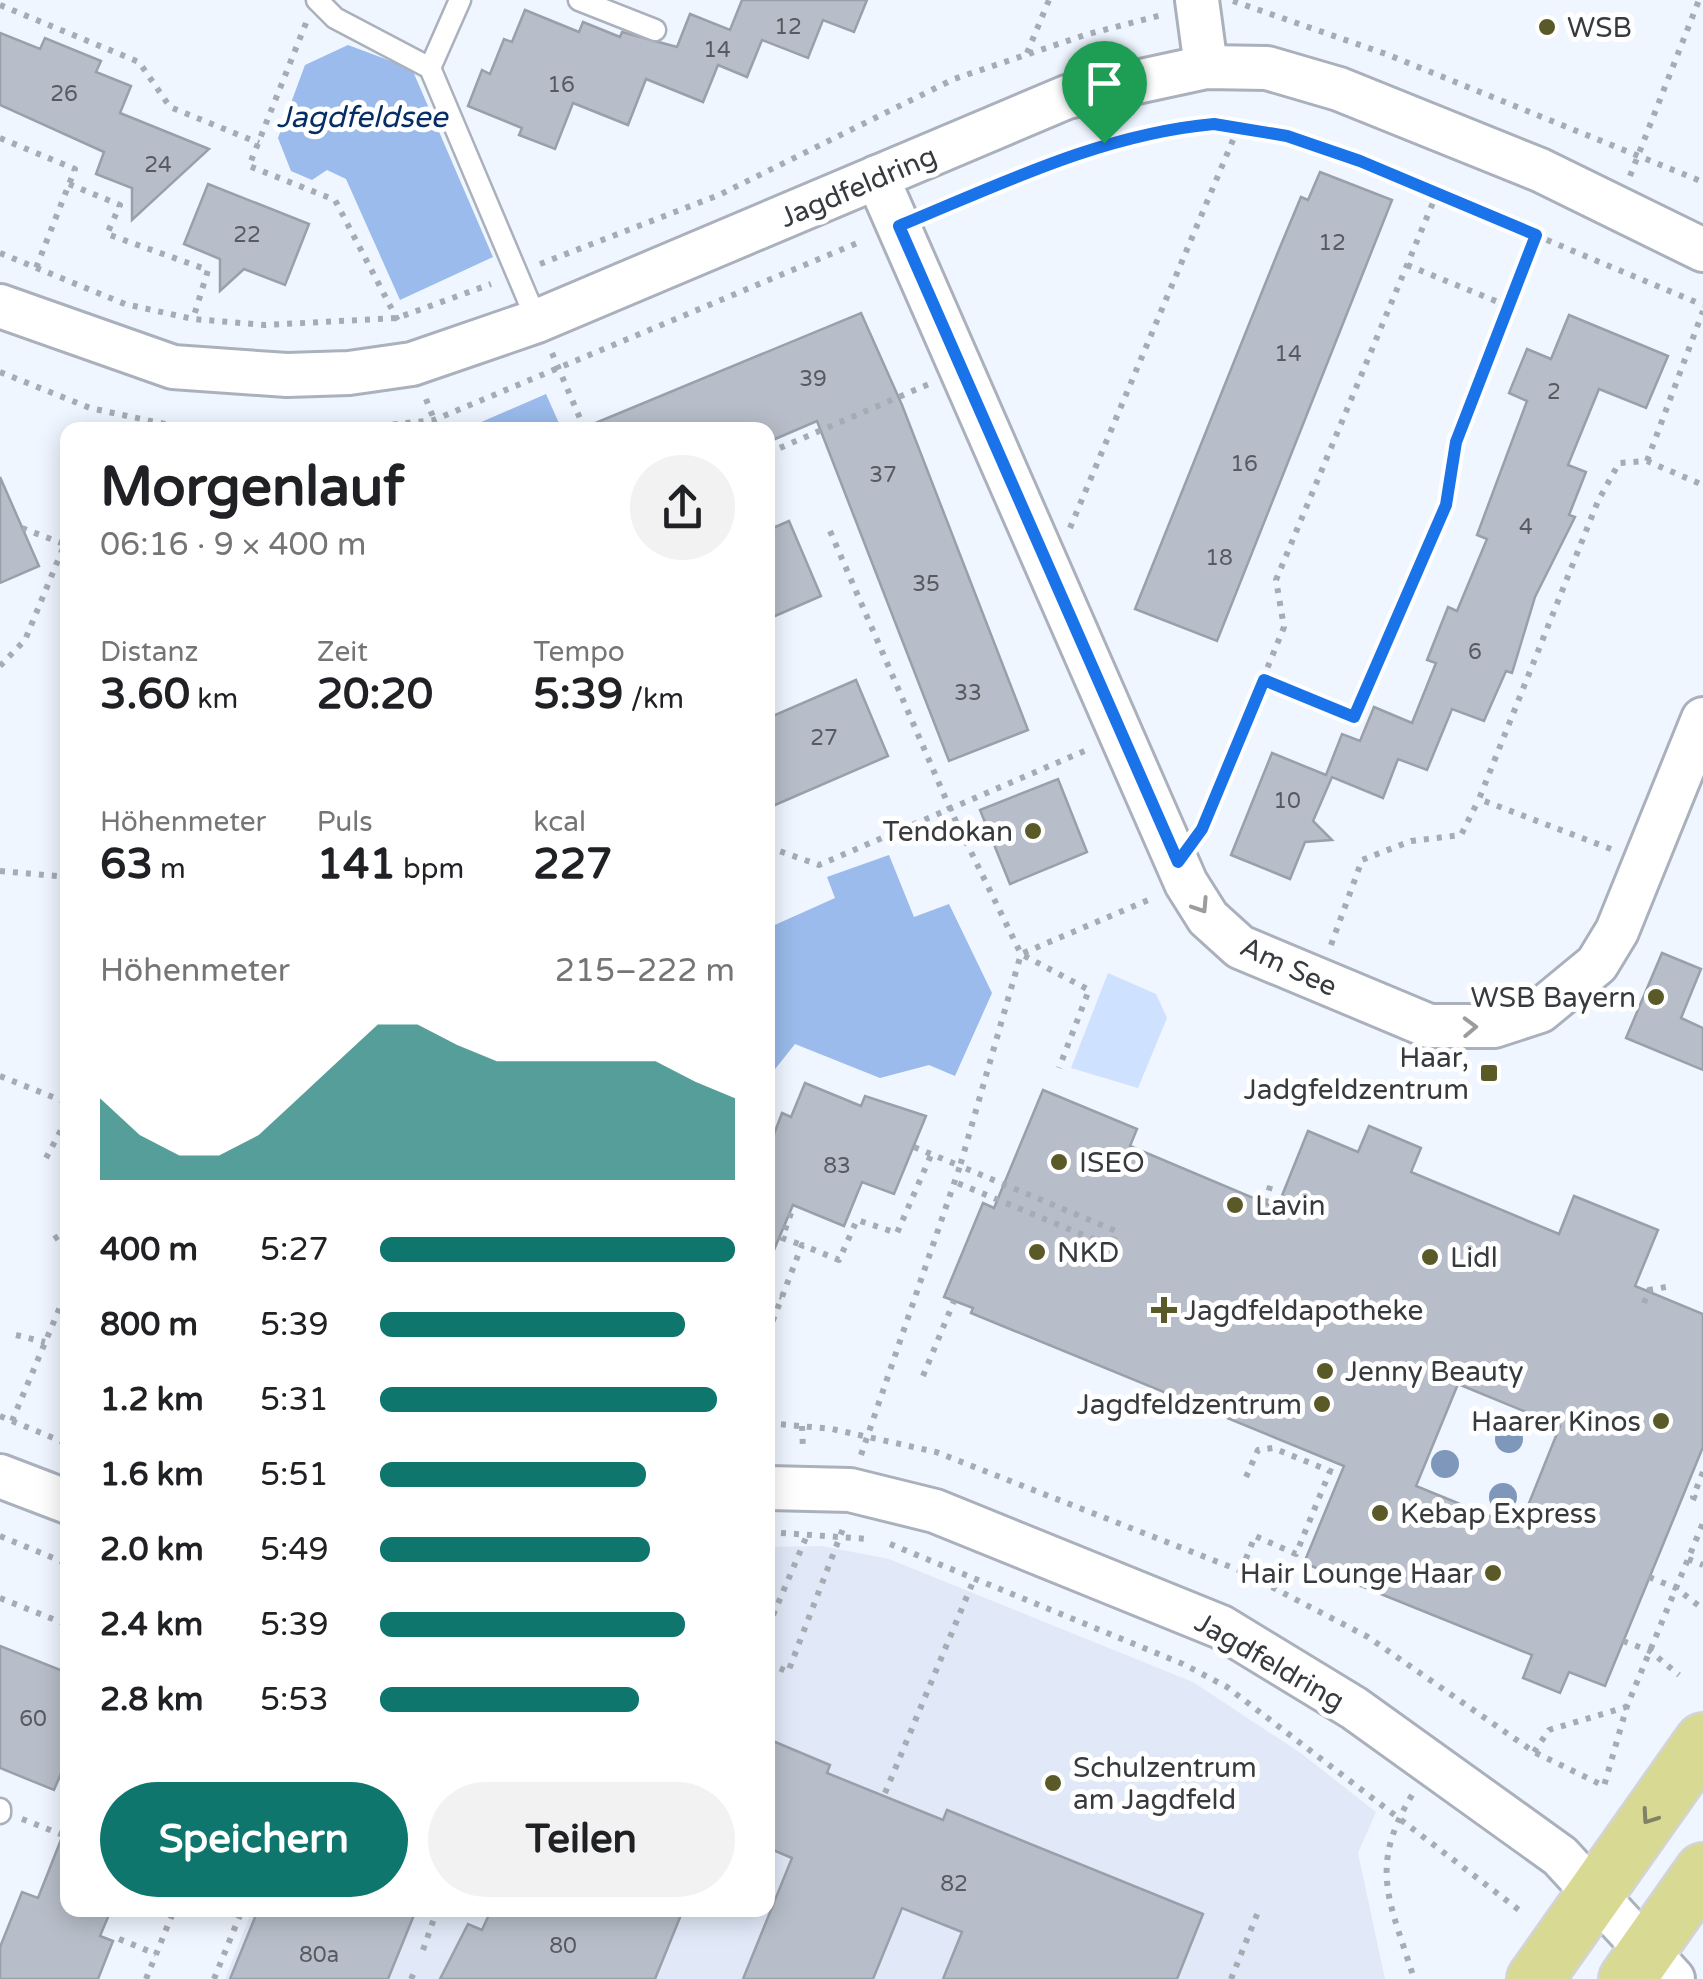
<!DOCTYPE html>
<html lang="de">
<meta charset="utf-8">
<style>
:root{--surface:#fff;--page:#f2f2f2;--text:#202124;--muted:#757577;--accent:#0f766e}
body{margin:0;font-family:"Varela Round",sans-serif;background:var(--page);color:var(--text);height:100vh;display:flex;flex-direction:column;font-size:38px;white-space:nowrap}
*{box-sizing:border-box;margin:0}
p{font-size:32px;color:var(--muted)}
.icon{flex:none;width:55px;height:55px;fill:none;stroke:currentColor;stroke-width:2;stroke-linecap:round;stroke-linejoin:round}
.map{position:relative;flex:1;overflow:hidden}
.panel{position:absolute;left:60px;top:422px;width:715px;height:1495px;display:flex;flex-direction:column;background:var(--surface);border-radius:20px;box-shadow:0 5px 25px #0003}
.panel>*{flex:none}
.pin{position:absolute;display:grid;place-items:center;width:85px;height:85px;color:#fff;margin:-102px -42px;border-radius:50% 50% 50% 0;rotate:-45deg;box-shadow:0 0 10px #0007}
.pin .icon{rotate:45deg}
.round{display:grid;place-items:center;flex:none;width:105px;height:105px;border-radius:52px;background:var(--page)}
.headline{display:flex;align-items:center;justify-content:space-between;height:170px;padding:0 40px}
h1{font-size:55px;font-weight:700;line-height:75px}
.figures{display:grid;grid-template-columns:repeat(3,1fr);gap:15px;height:170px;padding:10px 40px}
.figures div{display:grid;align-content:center}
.figures b{font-size:42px;font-weight:700}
.figures small{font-size:28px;font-weight:400}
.figures p{font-size:28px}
.chart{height:280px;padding:20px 40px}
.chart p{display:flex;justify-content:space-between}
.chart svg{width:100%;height:180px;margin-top:10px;fill:var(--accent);opacity:.7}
.primary-button{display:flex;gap:20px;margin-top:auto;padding:20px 40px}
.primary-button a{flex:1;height:115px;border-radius:60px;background:var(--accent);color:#fff;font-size:40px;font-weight:700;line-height:115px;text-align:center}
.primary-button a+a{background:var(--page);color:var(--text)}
ul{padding:0 40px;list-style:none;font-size:32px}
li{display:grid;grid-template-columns:160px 120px 1fr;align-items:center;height:75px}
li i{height:25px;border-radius:12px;background:var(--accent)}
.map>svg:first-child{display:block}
.built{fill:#e1e9f8}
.green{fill:#cee1fe}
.water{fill:#9abbeb}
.building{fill:#b7bec9;stroke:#99a0aa;stroke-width:2.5;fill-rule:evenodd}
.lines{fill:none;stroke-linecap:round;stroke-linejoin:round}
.lane-casing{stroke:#aab1bc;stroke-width:25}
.street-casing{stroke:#aab1bc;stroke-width:48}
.primary-casing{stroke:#d3d4d5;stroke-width:60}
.path{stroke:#a6acb3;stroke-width:6;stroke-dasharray:5 8;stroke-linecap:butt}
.lane{stroke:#fff;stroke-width:20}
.street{stroke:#fff;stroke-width:42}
.primary{stroke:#d8d992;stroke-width:55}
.tree{fill:#7e97bb}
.oneway{stroke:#9b9c9e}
.oneway2{stroke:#7f8264}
.route-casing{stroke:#fff;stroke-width:20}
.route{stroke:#1a73e8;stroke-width:12}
.poi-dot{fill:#595a27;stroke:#fff;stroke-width:4}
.labels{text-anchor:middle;stroke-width:10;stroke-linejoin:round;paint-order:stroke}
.number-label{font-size:22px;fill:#575b61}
.poi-label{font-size:28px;fill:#373a3e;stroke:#fff;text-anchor:start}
.street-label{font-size:28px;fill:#373a3e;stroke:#fff}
.water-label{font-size:30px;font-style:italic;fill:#052e66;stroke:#fff}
</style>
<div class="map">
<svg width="1703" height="1979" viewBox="0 0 1703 1979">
<rect width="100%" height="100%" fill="#eff6ff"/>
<polygon class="built" points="822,1546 889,1559 1193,1682 1302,1754 1376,1812 1358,1853 1385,1979 225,1979 252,1910 768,1910 768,1547"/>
<polygon class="green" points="1108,973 1156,994 1167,1018 1138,1088 1071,1068"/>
<g class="water">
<polygon points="348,45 412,69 493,257 400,300 346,179 327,170 312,180 291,171 278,138 305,65"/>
<polygon points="546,394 562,430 463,430"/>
<polygon points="889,855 914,917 949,904 992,993 955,1076 929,1065 880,1078 795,1044 768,1078 768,928 835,898 827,877"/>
</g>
<g class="building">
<polygon points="742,0 867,0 854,32 823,20 808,58 762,40 747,77 718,65 703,102 646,79 628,125 573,103 555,149 519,135 522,128 468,106 482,70 490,74 504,39 512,42 525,10 579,32 583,22 620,37 622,32 677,47 690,14 730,30"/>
<polygon points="0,33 40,49 45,38 101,61 96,72 131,86 120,113 209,149 132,220 132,188 96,174 104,152 0,105"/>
<polygon points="1320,172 1392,200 1217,641 1135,609 1278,252 1301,197 1308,200"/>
<polygon points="208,184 309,224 285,285 244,269 220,291 220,259 184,244"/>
<polygon points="861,313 902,405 1028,730 949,761 817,421 768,442 768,430 581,429"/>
<polygon points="1569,315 1668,356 1646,408 1599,389 1568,465 1586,472 1569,515 1575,517 1535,597 1512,673 1506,671 1484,721 1452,709 1427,770 1398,759 1383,798 1332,777 1313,821 1332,840 1305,842 1290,879 1231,855 1272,753 1326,775 1342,734 1360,741 1374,707 1412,723 1436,663 1427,660 1448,607 1457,611 1487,539 1477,535 1527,401 1509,393 1527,349 1551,359"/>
<polygon points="0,477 39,566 0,583"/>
<polygon points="789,521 821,596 768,619 768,530"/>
<polygon points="856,680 888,756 768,808 768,718"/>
<polygon points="1058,779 1087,852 1010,884 980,810"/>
<polygon points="1662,953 1701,969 1681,1018 1703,1028 1703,1070 1626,1038"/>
<polygon points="805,1083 861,1106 865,1096 926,1116 894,1194 862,1182 844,1226 793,1205 768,1264 768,1150 782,1113 791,1117"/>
<path d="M1043,1090l94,39 -7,17 147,62 31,-77 50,21 11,-26 52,22 -10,24 148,62 15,-38 84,34 -23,56 68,28v133l-98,239 -36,-14 -9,21 -37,-15 9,-23 -228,-92 40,-97 -373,-153 2,-5 -29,-11 39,-94 11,5zM1458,1384l102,42 -41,102 -103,-42z"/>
<polygon points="0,1646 68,1673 68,1757 54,1790 0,1768"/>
<polygon points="768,1739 830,1765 827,1773 943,1820 947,1810 1203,1914 1177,1979 943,1979 962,1932 902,1908 873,1979 743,1979 792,1858 768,1848"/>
<polygon points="66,1827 68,1910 111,1910 100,1936 113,1941 98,1979 0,1979 0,1947 22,1892 38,1898"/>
<polygon points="258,1910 416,1910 388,1979 230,1979"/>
<polygon points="491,1910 683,1910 655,1979 440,1979 468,1924 482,1930"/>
</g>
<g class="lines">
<defs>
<g id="lane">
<polyline points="317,0 335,18 430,68 537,321"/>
<polyline points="579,0 655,30"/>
<polyline points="430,68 460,0"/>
<polyline points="0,1809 0,1813"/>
</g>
<g id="street">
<polyline points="1197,0 1206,67"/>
<polyline points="877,177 1186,883 1208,918 1240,947 1429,1026 1494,1026 1540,1011 1597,964 1617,931 1703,719"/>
<polyline points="0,306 173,367 287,375 349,373 412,364 537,321 1067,97 1206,67 1267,68 1339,89 1540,170 1703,250"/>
<polyline points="0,1476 68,1502"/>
<polyline points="768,1488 850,1490 935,1511 1221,1627 1354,1708 1560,1856 1673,1979"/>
</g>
<g id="primary">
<polyline points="1535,1979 1703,1741"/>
<polyline points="1627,1979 1703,1871"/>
</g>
</defs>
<use href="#lane" class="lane-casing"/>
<use href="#street" class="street-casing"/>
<use href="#primary" class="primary-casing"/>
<g class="path">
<polyline points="1233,1 1386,54 1703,182"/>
<polyline points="0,5 139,62 170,107 259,143"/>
<polyline points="306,23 249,166 335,200 398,321"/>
<polyline points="1027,53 1049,0"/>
<polyline points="0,138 75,169 36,268"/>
<polyline points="1630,176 1699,0"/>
<polyline points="69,184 120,205 107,234 208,270 193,319"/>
<path d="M934,212c73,-30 149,-70 227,-84 112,-20 225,44 325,86 72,31 145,61 217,91"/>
<polyline points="0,253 125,304 193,319 265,325 397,318 491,284"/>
<polyline points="540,264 719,195 954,79 1088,34 1162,15"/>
<polyline points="1407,265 1508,306"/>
<polyline points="552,353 585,430"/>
<polyline points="0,372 90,408 193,430"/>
<polyline points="426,399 438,430"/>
<polyline points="341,430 434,420 862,241"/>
<polyline points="768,453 929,384"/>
<polyline points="1647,461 1703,311"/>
<polyline points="22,528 64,544"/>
<polyline points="1070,528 1238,128"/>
<polyline points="830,531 951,811 1021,954 1089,990 1059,1068"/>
<polyline points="0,666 25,640 68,536"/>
<polyline points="1264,681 1354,717 1446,505 1456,442 1535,235"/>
<polyline points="1204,824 1284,627 1276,580 1437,193"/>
<polyline points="768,847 819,865 1089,749"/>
<polyline points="1611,849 1479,799 1598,501 1619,463 1647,461 1703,485"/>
<polyline points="0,871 68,877"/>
<polyline points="1331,945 1362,860 1411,841 1461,835 1479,799"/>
<polyline points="0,1076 68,1103"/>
<polyline points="768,1138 772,1139"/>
<polyline points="914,1147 960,1166 1021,954 1153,898"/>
<polyline points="46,1158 68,1117"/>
<polyline points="1265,1203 1271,1183"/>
<polyline points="791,1213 782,1238 802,1245"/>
<polyline points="54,1239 68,1230"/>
<polyline points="1112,1239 1123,1244"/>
<polyline points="768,1291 782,1297"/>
<polyline points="1644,1303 1649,1290 1666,1287"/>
<polyline points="768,1333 802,1245 839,1260 857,1220 897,1233 931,1155"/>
<polyline points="16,1335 45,1342"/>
<polyline points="923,1376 954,1301"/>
<polyline points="0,1416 68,1444"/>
<polyline points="12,1421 68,1288"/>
<polyline points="768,1423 832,1429 936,1452 1241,1571 1368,1637 1534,1752 1604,1786 1627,1706 1703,1523"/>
<polyline points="802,1426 803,1450"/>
<polyline points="861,1455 960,1166 1116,1231 1110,1246 955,1182"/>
<polyline points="1703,1472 1693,1497 1703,1501"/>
<polyline points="1246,1477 1258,1450 1273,1448 1340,1475"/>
<polyline points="768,1532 868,1539"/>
<polyline points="0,1536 68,1564"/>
<polyline points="890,1544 1183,1664 1227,1687 1523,1913"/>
<polyline points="1688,1559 1703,1565"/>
<polyline points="1241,1571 1255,1536 1296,1554 1330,1471"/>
<polyline points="1649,1577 1676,1588 1703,1609"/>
<polyline points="0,1598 68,1625"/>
<polyline points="768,1627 808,1533"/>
<polyline points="1623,1641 1650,1651 1679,1675"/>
<polyline points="768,1663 788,1672 844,1526"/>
<polyline points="65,1721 68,1722"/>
<polyline points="1534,1752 1549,1730 1626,1707"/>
<polyline points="885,1793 975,1577"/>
<path d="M1412,1795c-45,74 -21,108 2,184"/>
<polyline points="22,1819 68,1837"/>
<polyline points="119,1939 156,1954"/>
<polyline points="423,1950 437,1910"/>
<polyline points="146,1979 174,1910"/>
<polyline points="214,1979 242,1910"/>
<polyline points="411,1979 414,1973"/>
<polyline points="1231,1979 1260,1907"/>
</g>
<use href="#lane" class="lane"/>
<use href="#street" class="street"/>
<use href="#primary" class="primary"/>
</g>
<g class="tree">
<circle cx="1509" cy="1439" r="14"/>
<circle cx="1445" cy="1464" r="14"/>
<circle cx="1503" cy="1497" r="14"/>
</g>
<defs><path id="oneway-chevron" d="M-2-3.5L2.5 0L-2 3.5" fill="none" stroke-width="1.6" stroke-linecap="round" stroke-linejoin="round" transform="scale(2.5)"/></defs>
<g class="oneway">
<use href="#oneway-chevron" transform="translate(1201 906) rotate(57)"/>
<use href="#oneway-chevron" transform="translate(1470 1027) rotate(-2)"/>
</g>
<use class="oneway2" href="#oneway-chevron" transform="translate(1649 1817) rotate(125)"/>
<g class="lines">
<defs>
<path id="route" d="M1214,124l73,12 73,25 176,74 -80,207 -10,63 -92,212 -90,-37 -62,149 -24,33 -279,-636c102,-42 203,-92 315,-102z"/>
</defs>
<use href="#route" class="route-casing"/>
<use href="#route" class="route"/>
</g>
<g class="poi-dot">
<circle cx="1547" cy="27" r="10"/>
<circle cx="1033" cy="831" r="10"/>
<circle cx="1656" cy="997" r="10"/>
<rect x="1479" y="1063" width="20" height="20" rx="5"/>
<circle cx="1059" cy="1162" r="10"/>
<circle cx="1235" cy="1205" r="10"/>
<circle cx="1037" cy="1252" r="10"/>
<circle cx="1430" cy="1257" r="10"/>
<path d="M1159 1295h10v10h10v10h-10v10h-10v-10h-10v-10h10z"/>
<circle cx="1325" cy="1371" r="10"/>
<circle cx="1322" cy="1404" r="10"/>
<circle cx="1661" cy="1421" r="10"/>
<circle cx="1380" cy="1513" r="10"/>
<circle cx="1493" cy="1573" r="10"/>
<circle cx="1053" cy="1783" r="10"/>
</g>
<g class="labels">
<g class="number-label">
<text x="788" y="34">12</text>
<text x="717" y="57">14</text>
<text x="561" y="92">16</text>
<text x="64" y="101">26</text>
<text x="158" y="172">24</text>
<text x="247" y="242">22</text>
<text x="1332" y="250">12</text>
<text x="1288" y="361">14</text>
<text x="813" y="386">39</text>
<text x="1554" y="399">2</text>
<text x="1244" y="471">16</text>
<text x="883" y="482">37</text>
<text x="1526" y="534">4</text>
<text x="1219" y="565">18</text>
<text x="926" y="591">35</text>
<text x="1475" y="659">6</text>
<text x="968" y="700">33</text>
<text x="824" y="745">27</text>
<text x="1287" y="808">10</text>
<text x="837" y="1173">83</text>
<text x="33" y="1726">60</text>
<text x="954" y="1891">82</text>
<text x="563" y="1953">80</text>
<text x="319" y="1962">80a</text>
</g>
<g class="poi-label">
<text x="1567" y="37">WSB</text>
<text x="1013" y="841" text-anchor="end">Tendokan</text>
<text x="1636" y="1007" text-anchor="end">WSB Bayern</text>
<text x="1469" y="1067" text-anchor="end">Haar,<tspan x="1469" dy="32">Jadgfeldzentrum</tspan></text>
<text x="1079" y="1172">ISEO</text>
<text x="1255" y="1215">Lavin</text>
<text x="1057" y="1262">NKD</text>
<text x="1450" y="1267">Lidl</text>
<text x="1184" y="1320">Jagdfeldapotheke</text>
<text x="1345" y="1381">Jenny Beauty</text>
<text x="1302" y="1414" text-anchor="end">Jagdfeldzentrum</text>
<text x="1641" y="1431" text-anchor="end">Haarer Kinos</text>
<text x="1400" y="1523">Kebap Express</text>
<text x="1473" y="1583" text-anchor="end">Hair Lounge Haar</text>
<text x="1073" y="1777">Schulzentrum<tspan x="1073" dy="32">am Jagdfeld</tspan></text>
</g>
<g class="street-label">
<text transform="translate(858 186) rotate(-23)" y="10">Jagdfeldring</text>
<text transform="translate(1289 966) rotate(25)" y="10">Am See</text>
<text transform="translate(1270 1661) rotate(30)" y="10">Jagdfeldring</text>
</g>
<g class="water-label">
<text x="362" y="127">Jagdfeldsee</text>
</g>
</g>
</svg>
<div class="pin" style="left:1104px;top:143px;background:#1e9e55"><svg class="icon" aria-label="arrive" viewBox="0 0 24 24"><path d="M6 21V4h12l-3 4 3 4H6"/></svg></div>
<section class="panel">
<div class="headline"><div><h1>Morgenlauf</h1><p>06:16 · 9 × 400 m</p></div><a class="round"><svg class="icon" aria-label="share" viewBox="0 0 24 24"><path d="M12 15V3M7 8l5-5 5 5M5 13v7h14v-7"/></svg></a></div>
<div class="figures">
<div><p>Distanz</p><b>3.60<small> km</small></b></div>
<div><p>Zeit</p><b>20:20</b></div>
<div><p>Tempo</p><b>5:39<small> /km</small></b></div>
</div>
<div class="figures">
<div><p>Höhenmeter</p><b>63<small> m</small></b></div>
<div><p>Puls</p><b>141<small> bpm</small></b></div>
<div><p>kcal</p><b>227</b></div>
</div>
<div class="chart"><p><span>Höhenmeter</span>215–222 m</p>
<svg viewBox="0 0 160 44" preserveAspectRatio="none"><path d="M0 44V24L10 33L20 38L30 38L40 33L50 24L60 15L70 6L80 6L90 11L100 15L110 15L120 15L130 15L140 15L150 20L160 24V44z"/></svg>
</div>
<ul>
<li><b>400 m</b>5:27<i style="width:100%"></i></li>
<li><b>800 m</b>5:39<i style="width:86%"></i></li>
<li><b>1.2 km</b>5:31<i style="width:95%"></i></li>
<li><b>1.6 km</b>5:51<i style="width:75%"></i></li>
<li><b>2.0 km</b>5:49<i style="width:76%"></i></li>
<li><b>2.4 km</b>5:39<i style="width:86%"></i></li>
<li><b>2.8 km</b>5:53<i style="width:73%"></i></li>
</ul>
<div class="primary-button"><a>Speichern</a><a>Teilen</a></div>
</section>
</div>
